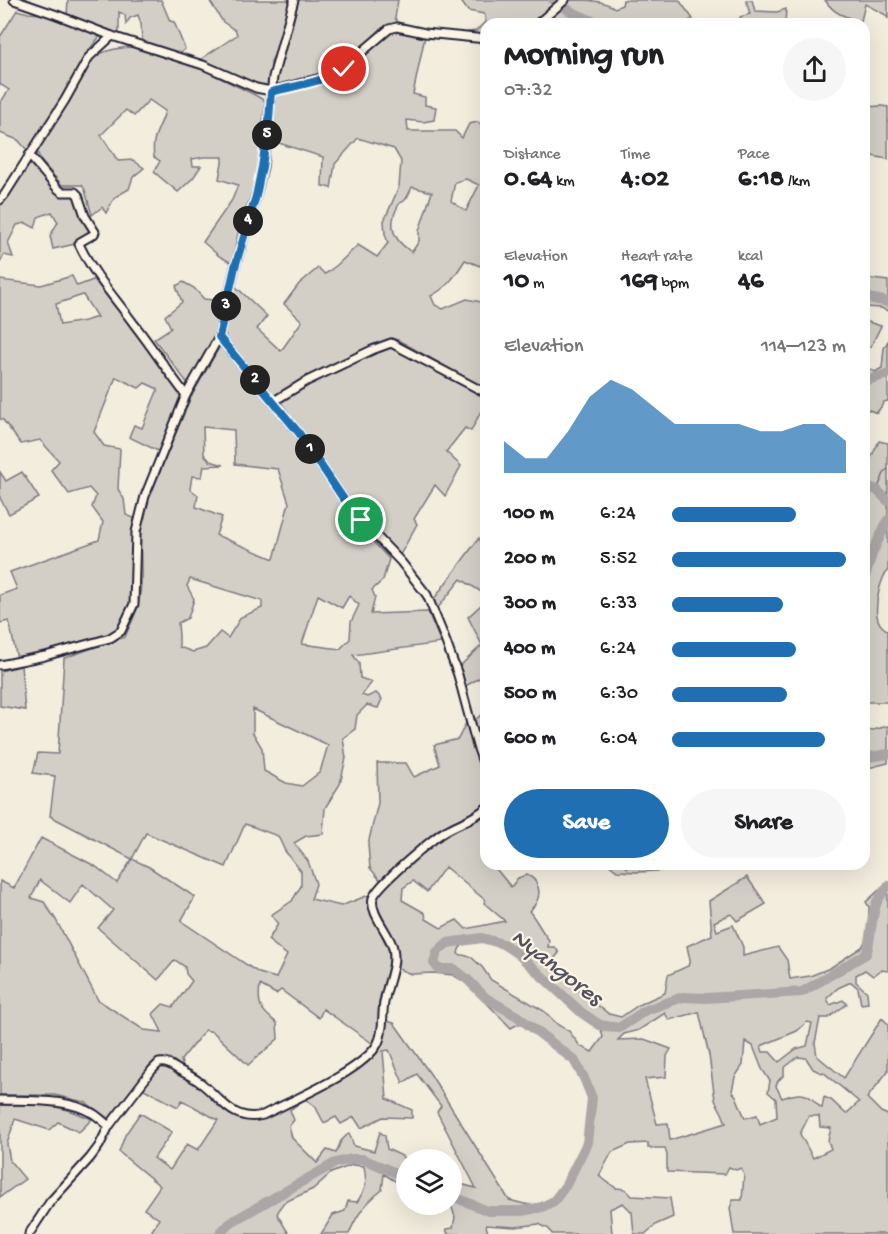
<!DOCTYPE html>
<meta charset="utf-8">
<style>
:root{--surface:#fff;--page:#f6f6f6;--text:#202124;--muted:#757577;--accent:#1f6fb2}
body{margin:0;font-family:"Gochi Hand",sans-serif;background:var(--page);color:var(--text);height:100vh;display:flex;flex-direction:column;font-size:22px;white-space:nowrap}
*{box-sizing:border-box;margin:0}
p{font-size:20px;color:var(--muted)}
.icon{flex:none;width:33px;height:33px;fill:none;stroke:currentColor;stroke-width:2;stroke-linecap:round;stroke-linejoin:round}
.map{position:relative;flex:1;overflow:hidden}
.drawer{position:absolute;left:480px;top:18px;width:390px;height:852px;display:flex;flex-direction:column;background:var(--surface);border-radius:18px;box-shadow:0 6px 24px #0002}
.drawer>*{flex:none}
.buttons{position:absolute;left:396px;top:1149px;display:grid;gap:12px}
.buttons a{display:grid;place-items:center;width:66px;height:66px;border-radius:50%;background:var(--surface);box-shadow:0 6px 24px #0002;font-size:30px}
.pin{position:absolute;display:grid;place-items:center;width:51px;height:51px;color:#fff;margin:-26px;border:3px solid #fff;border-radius:50%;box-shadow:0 2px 6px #0007}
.km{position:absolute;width:30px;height:30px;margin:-15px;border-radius:50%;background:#222;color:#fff;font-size:16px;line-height:30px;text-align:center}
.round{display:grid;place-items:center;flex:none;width:63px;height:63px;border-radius:32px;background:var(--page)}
.summary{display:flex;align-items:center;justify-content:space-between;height:102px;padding:0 24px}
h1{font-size:33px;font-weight:700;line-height:45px}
.figures{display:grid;grid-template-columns:repeat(3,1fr);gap:9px;height:102px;padding:6px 24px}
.figures div{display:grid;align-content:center}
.figures b{font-size:26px;font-weight:700}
.figures small{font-size:16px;font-weight:400}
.figures p{font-size:16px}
.chart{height:168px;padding:12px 24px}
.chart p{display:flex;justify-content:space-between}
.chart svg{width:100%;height:108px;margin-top:6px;fill:var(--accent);opacity:.7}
.cta{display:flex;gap:12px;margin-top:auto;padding:12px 24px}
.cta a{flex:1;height:69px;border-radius:36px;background:var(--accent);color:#fff;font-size:24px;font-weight:700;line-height:69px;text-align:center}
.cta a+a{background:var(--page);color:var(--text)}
ul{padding:0 24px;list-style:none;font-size:20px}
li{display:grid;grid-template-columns:96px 72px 1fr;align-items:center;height:45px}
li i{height:15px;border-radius:8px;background:var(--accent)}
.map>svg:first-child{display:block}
.green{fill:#d4cfc6;stroke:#7b7880;stroke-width:1.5;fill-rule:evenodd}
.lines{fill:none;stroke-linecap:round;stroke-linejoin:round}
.stream{stroke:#75727b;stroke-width:1.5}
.river{stroke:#aca7a6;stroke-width:10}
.minor-casing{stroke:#22223b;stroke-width:11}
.minor{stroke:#fcf5e5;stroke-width:7}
.route-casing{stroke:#fff;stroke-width:12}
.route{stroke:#1f6fb2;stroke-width:8}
.labels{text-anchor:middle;stroke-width:4.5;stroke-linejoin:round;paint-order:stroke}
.water-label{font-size:24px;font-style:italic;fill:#525160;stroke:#fcf5e5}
</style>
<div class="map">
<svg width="888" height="1234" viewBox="0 0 888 1234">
<rect width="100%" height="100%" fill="#f3edde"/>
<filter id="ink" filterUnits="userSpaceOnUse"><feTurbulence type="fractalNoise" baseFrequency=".0167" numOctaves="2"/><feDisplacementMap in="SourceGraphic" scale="12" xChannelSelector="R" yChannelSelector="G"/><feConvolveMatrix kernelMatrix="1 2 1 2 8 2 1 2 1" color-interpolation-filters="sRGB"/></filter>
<g filter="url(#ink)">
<g class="green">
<polygon points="68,0 161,0 170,21 174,22 185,49 179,54 142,41 141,24 138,15 130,18 126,24 125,15 119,12 119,34 67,15"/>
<polygon points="209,0 291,0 280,37 279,47 271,61 271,72 268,86 259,85 201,59 237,35 236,31 223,22"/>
<polygon points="298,0 398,0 395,18 399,24 382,28 345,63 328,74 276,85 280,59 290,36"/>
<polygon points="460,0 557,0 545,15 531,24 486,24 486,36 461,33 476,31 486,21 484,14 468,11"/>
<path d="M570,0c16,0 33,0 45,8l7,-3 1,-5h56l14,19 -11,5h-107l-3,-1 -28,1z"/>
<polygon points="746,0 752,0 755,11 777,12 786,9 785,24 742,24 740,17 750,14"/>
<path d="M825,0h63v19l-2,-4 -21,-11 -4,17c-16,-4 -27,-7 -36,-21z"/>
<polygon points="17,10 28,13 42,14 100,36 89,50 60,101 28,151 18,140 0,133 0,103 9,90 0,84 0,37"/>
<path d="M398,30l27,6 -12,58 12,3v8l11,2 -2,13 -11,2 -16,-2 1,11h47l7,7 7,-14 9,-2 8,7v128l-6,9 -15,-6c-10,16 -17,27 -34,36l4,9 8,4 24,-10 19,4v37l-1,3h1v46l-88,-49 -7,-2 -87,41 -31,18 -47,-58 -1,-8 10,-45 32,30 -10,13 24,22 21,-30 -18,-17 15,-20 19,-16 7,6 12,-9 21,-20 19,12 11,-14 -3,-9 -1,-13 15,-34 2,-26 -7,-12 -36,-11 -23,26 -4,24 -9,-2 1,-29 -51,-16 2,-21 -1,-21 3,-5c15,-4 31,-10 47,-11 5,-1 14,0 18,-3 19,-13 35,-45 57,-50zM466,179l13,6 -13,26 -15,-10 4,-19zM412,187l20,5 -13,39v10l-7,11c-18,-11 -25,-26 -14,-46 3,-6 2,-1 7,-6 3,-3 5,-9 7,-13z"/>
<path d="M132,47l70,22 53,26 12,7 -3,38 -9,45 -15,39 -8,39 -13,-7 -16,-14 29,-42 6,-15 -19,-6 4,-22h-19l-12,2 1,7h8l-8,12 -15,14 -24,-20 6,-11 -6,-4c-3,-22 6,-27 11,-46l-16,-11 -15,16 -8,-6 -25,25 17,26 15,-1 11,8 -11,9 -4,12 -14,8 -9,16 -4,-6 -10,8 -7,-25 -3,-5h-20l-21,-24 -4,-10 55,-92c12,-9 25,-11 40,-12z"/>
<polygon points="882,106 888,107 888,159 872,156 870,166 864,165 864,107"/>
<polygon points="29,163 58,193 74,196 83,220 92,231 78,239 75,244 53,249 50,236 58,222 52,212 38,217 35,228 26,223 17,225 8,243 13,257 4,255 0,263 0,204 4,201"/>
<path d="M72,276l5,10 19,-7 35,44 53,73 -24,56 -31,-15 5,-12 8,3 16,-39 -13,-6 -6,5 -23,-11 -22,55 10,14 16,3 -2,40 6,10 2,16 8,3 -2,15v58l-2,15 -9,22 -9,6 -65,21 -30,4 -8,-38 -9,2v-28l17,-6 -7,-17 89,-32 4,-18 -11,-15 4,-11 -7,-8 -20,6 -18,-24 8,-9 -19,-21 -19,4 -18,-24 -3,-1v-139l41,5zM83,295l14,22 -12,4 -25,4 -4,-21z"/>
<polygon points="864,278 888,281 888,311 881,308 864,307"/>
<polygon points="183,282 194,288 204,299 213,300 222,296 215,336 188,384 154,339 171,328 165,316 182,302 176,286"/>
<polygon points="868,322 881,326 871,346 865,347 864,346 864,322"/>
<polygon points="888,341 888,401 884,402 877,413 864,408 864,362 866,367 875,372 882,368 884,348"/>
<path d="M220,346l69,77 65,98 35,38 -6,21 -11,10 3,7 -4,17 57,-2 13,31 -88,12 6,8 1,15 12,4 -10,13 5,2 9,-4 6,6 -4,9 -11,-3 -10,10 -2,14 -12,9 3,20 -6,26 -15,24 -2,26 -17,2 -12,7 14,18 8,23 -5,15 30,7 28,-11 -1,10 21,46v13l-10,37 -1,33 -6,9 -49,-34 -4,9 -38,-28 -5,4 -16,-9c-3,20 1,26 17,38l1,16 -30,26 -35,-33 -8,-2 -24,30 2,8 -12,-8 -8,-2 -9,4 -45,57 -24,-17 -31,-7h-54v-214l14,7 27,-50 54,28 22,17 15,-24 -82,-43 5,-40 -22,-3 5,-20 20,1 6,-96 61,-21c4,-10 10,-21 13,-31 8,-32 -3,-64 7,-98l45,-109zM203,427l31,3 1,34 43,5 11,34 -15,56 -58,-24 6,-18 -26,-10 2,-12 -8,-6 2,-13 10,1 2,-11 20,-1 -14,-4 -6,-7zM190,579l72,22v7l-21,9 -13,21 -8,-6 -14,16 -13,4 -14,-5v-10l-1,-14 10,-5 6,-19 -7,-13zM318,595l24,13 7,-12 10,9 -8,17 -1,17 -10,10 -38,-5zM253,709l75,36 -8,27 -18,14 -16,-3 -22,-12 -2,-23 -9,-15zM245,824l33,12 7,15 16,20v15l-9,15 -21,14 7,9 -10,16 19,15 -11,23 -17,-5 -78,-52 14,-24 -46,-30 -17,-8 14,-26 80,34zM40,880l30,23 13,-19 30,26 -15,18 60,52 17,-20 10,7 1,7 6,7 -19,26 -10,-3 -10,10 9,18 -18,-2 -46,-30 -42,-80 -12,-18 -13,-4z"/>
<polygon points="392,346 486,397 486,401 471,431 465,428 446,452 461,466 445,496 435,485 414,519 417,524 400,555 348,501 281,402 307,384 383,347"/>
<path d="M879,441l9,2v127c-8,9 -13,34 -11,46 1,7 6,12 11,15v71h-24v-190l6,-12 1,-8 -7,-2v-30h6z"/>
<polygon points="0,472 6,481 22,472 39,498 9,514 0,498"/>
<polygon points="479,538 486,552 486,595 461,579 437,609 434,599"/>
<polygon points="481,605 486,610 486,674 464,687 460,666 482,645 468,617"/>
<polygon points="21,666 25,710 0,706 0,671"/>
<polygon points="486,712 486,760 473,721"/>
<polygon points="466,723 486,784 486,800 484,804 471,813 437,830 380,880 370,868 368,844 378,803 377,763 406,763 414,777 440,765 434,745 458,739"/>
<polygon points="888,726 888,763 864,769 864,737 869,731"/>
<path d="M486,815v31l-4,5 4,5v8h6l19,23 7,-9 9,-3c11,4 15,18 9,28 -2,3 -4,6 -7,8 8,9 12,20 20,29l-1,7h7l4,6 -5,6 1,7 24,25 30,23 12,3 19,-13 25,-11 3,-18 20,-9 2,-6 -3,-14 25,-11 -3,-34 38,-24 19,27 -29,17 -6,-7 -17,8 3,9 16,-6 10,22v9l35,-9 9,13 3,19 20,-3 20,-8 32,-21 6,-12 1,-28 -3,-5 22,-20v89l-7,-1 -8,6 -8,-6 -9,5v7l11,10 1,11 -7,1 -3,-16 -7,-6 -13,6 -11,10 3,7 13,-5 4,4 -19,14h-8l-5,25 2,13 27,22 38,-60 6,6v47l-21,27 14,14 7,3v119h-154l-4,-26 3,-8h9l2,-25 -3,-7 -5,2 -7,-3 -4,7 -58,-2v-17l-2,-7h-17v-5l-18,1 -18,8 -13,24 17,12 9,1 7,7 38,2 3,19 -16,7 -12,10h-11l-2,-22 -9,-9 -13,6 2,25h-60l-3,-5 -10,-5 -24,3 -29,-2 2,9h-40l-2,-5 7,-1 2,-11 -4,-12 1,-23 24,6 -39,-76 4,-6 -24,-32 -14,9 -14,-33 -6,1 4,48 25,11v8l-29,-1 -22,11 -7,-11 -13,7 -5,-7 -12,6 -9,-17 -10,-7 -15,11 4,10 -5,6 3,12 25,25 10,-13 9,3 5,-12 8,-8 5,13 20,5 6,-19 5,4 2,13 15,7 4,5v27l-22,-14 -2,16c-17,14 -25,24 -33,44h-28l12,-19 12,-4 3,-10 9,1c10,-15 10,-18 7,-36l-12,-1 -21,8 -18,16 -30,14 -6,11 12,20h-139l9,-15 -15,-10 16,-23 -41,-34 6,-17 15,-22 32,19 -18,26 16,12 17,-26 11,6 20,-30 -36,-20 -4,7 -36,-19 18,-22 7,-1 31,17 27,29 11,5 13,3 18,-2 76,-39 33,-25 7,-9 3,-23 8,2 37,52 78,125c8,2 19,6 27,5 27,-4 49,-58 52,-82 2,-14 1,-27 -4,-41 -8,-22 -40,-42 -58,-57l-6,-2 -9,5 -43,-44 -15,-9 -20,-2 -22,1 -15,-6 2,-13 -3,-13 -16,-25 -2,-6v-11l3,-9 13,-13 43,-37 19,-12 25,-10zM445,867l40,33 -1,3 21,18 -39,8 -9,-9 -16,8 -15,-9 -1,-6 -23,-13 1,-12 10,-7 14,11zM485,942c7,3 16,4 22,8 34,22 60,62 94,80l2,7 -11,15 -12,-6 -11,-15 -11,-6 -14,-14 -53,-31 -9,-13 -11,-10 -13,-3c1,-14 16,-11 27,-12zM699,1012l10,43 6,45 7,13 4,10 -56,17 -2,-17 -11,1 -12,-45 21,-2 1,-21 4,-7 -27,-10 -26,1 6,-6 15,-4 26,-17 4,7zM807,1022l5,1 -5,23 -11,3 -17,13 -9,-10h-7l-2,-6 36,-15zM745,1041l8,5 9,23 8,12 -2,11 8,7 1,18 -17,7 -3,-9 -12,3 -9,-22 -4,-5 3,-14 8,-12zM798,1057l8,1 7,11 8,4 2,-1 36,30 -13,12 -15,-14 -7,-3 -2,11c-5,-2 -6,-6 -11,-10 -9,-7 -18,-3 -29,0l-6,-12 2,-5 6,-6v-7zM809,1116h10l1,11 11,1 -3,13 3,8 -18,9 -13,-24z"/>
<polygon points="608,864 626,864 627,868 637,864 672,864 657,871 637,872 617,871"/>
<path d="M0,1105c13,1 26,-1 40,0 18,0 35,8 52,14l-13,13 -21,-10 -9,8 -34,-11 -8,25 3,17 15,18 -25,18z"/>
</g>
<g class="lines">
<polyline class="stream" points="877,490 885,471 888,469"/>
<g class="river">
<polyline points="553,0 572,12 600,24"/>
<polyline points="864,297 888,302"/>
<polyline points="864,381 888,374"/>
<polyline points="864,485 877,490 888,501"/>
<polyline points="864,580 873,551 888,520"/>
<polyline points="864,758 888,754"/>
<path d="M452,1196l36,15h34l20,-4 12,-6 12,-16 21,-42 5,-45 -8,-20 -10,-18 -57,-44 -31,-18 -19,-19 -13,-10h-15l-5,-6 3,-11 10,-9 35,-5 21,6 15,10 64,59 18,12 19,3 27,-18 37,-13 23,1 96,-6 64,-38c6,-17 4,-35 11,-52 3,-6 7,-11 11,-16"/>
<polyline points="220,1234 221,1231 233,1221 335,1163 351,1159 363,1159 406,1177"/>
</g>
<defs>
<g id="minor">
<polyline points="14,0 57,15 112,36 203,65 256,88 271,91 336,74 389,29 397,27 425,33 486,39"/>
<polyline points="294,0 273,77 263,167 256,196 235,267 219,337 299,433 343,498 361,520 401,562 427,595 443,634 458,675 477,746 486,771"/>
<polyline points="537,24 565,0"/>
<path d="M29,155l28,33 5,4h13l3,3 7,21 10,16 -1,2 -14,8 -1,2c14,30 36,54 55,80 18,23 34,48 52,71"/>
<polyline points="0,200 5,194 65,100 89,57 112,36"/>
<polyline points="274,401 307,381 372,350 391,343 486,393"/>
<polyline points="0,665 45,656 110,638 121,631 134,604 136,532 145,496 186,395 219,337"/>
<path d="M0,1100c30,1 68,-2 94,14 6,4 10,8 15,12"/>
<path d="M29,1234l21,-32 40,-44 9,-12 10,-20 43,-56 7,-7c8,-1 12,2 18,6 7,4 15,7 21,12 22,15 33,42 65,34 28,-14 102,-45 115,-72 7,-14 3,-31 7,-45 3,-16 12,-34 8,-50 -3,-14 -24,-35 -20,-50 4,-13 60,-60 74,-68 13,-7 28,-12 39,-22"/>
</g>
</defs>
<use href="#minor" class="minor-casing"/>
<use href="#minor" class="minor"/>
</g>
</g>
<g class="lines" filter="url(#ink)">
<defs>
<path id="route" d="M344,69c-20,13 -50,17 -73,23l-2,28 -7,47 -6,29 -21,71 -16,70 80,96 44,65 18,22"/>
</defs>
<use href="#route" class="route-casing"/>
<use href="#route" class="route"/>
</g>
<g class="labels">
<g class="water-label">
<text transform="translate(558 966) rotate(38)" y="8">Nyangores</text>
</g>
</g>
</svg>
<div class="buttons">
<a><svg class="icon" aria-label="layers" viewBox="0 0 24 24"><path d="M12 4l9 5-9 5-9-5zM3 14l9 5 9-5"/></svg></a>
</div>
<div class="pin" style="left:361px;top:520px;background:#1e9e55"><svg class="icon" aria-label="arrive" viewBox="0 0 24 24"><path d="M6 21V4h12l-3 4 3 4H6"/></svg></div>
<div class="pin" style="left:344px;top:69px;background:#d93025"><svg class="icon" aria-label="check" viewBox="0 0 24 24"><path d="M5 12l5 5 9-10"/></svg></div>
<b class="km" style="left:310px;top:449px">1</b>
<b class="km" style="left:255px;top:380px">2</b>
<b class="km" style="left:226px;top:306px">3</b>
<b class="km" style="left:248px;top:221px">4</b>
<b class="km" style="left:267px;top:135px">5</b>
<section class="drawer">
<div class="summary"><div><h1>Morning run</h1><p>07:32</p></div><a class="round"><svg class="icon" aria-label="share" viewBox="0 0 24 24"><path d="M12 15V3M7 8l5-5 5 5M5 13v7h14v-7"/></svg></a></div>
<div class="figures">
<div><p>Distance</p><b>0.64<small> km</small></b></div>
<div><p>Time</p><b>4:02</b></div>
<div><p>Pace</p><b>6:18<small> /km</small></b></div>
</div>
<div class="figures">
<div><p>Elevation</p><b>10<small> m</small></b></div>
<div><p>Heart rate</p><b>169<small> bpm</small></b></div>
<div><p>kcal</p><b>46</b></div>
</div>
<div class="chart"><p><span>Elevation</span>114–123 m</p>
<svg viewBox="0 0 160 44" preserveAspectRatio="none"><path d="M0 44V31L10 38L20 38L30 27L40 13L50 6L60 10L70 17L80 24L90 24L100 24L110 24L120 27L130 27L140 24L150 24L160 31V44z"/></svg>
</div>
<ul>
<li><b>100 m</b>6:24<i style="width:71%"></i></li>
<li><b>200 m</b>5:52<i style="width:100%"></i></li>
<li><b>300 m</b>6:33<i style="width:64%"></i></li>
<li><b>400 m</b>6:24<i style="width:71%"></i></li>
<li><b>500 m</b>6:30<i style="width:66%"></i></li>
<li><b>600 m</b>6:04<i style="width:88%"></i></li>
</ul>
<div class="cta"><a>Save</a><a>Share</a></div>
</section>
</div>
